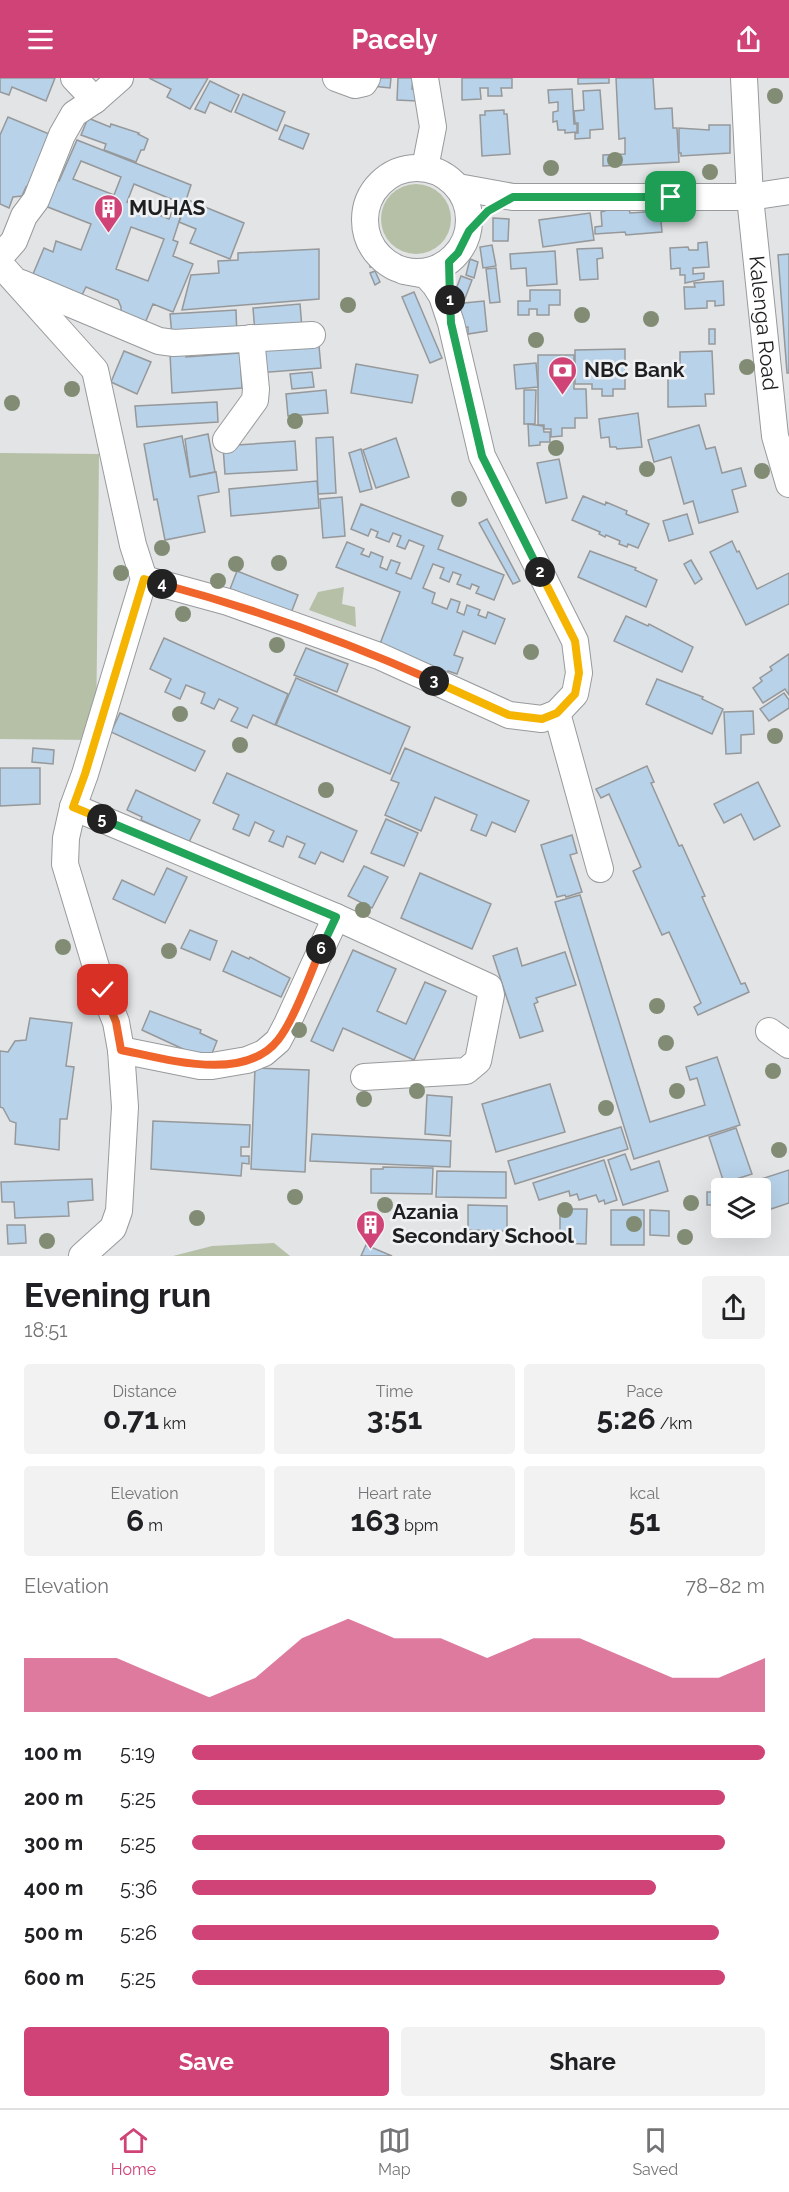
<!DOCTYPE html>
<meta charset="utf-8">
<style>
:root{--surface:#fff;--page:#f2f2f2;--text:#202124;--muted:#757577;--line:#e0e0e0;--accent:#cf4376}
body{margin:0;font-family:Raleway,sans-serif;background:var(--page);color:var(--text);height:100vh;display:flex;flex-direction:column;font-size:22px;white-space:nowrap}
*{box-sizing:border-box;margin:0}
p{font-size:20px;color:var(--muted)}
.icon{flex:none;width:33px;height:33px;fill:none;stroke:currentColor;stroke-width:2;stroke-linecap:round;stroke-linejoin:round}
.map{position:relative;height:1178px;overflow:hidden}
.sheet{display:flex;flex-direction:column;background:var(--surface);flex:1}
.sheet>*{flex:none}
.tools{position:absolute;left:711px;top:1100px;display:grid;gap:12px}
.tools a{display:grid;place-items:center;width:60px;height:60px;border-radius:6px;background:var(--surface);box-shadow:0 6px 24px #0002;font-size:30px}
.pin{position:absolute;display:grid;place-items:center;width:51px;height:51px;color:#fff;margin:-26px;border-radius:12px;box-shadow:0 3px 9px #0006}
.km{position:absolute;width:30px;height:30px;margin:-15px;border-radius:50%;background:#222;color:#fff;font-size:16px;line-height:30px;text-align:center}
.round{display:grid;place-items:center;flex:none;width:63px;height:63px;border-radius:6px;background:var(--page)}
.headline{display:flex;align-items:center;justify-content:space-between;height:102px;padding:0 24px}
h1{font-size:33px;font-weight:700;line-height:45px}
.metrics{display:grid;grid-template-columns:repeat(3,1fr);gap:9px;height:102px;padding:6px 24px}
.metrics div{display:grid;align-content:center;border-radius:6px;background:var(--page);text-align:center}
.metrics b{font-size:30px;font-weight:700}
.metrics small{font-size:16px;font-weight:400}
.metrics p{font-size:16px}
.chart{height:168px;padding:12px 24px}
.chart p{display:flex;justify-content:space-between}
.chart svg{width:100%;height:108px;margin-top:6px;fill:var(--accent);opacity:.7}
.button{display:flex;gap:12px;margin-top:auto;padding:12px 24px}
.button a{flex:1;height:69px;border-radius:6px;background:var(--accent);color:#fff;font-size:24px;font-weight:700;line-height:69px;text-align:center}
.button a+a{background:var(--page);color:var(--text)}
ul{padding:0 24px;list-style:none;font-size:20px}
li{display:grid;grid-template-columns:96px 72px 1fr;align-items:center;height:45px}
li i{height:15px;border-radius:8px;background:var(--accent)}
header{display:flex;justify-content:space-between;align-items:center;height:78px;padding:0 24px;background:var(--accent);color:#fff;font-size:27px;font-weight:700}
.dock{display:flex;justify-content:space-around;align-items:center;height:84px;border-top:2px solid var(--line);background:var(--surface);font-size:16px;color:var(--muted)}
.dock a{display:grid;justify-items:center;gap:3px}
.dock .selected{color:var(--accent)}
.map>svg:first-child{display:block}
.green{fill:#b5c0a7}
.building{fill:#b7d2e9;stroke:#96989a;stroke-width:1.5;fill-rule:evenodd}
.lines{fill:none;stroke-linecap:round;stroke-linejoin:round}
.minor-casing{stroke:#989a9c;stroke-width:28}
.minor{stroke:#fff;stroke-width:26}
.tree{fill:#828c74}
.split-1-casing{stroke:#fff;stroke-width:12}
.split-2-casing{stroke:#fff;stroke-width:12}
.split-3-casing{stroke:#fff;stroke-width:12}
.split-4-casing{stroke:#fff;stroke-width:12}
.split-5-casing{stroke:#fff;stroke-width:12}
.split-6-casing{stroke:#fff;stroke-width:12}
.split-7-casing{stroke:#fff;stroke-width:12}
.split-1{stroke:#22a559;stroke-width:8}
.split-2{stroke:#22a559;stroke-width:8}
.split-3{stroke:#f5b400;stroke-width:8}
.split-4{stroke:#f0652b;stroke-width:8}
.split-5{stroke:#f5b400;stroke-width:8}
.split-6{stroke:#22a559;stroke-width:8}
.split-7{stroke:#f0652b;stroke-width:8}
.labels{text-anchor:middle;stroke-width:5;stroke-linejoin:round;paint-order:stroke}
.poi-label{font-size:21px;font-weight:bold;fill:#1e1f20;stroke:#eff1f3;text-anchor:start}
.street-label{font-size:21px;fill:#1e1f20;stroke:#eff1f3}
</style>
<header><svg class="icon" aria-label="menu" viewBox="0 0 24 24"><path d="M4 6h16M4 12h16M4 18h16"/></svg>Pacely<svg class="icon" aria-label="share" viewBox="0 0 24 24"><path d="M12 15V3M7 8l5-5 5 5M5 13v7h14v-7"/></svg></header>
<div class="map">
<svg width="789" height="1178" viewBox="0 0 789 1178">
<rect width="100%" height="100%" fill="#e2e4e6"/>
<g class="green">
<circle cx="416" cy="141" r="35"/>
<polygon points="0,375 99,376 96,662 0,661"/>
<polygon points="344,509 342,526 355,529 356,549 309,532 318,514"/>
<polygon points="274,1165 290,1178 173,1178 212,1168"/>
</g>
<g class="building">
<polygon points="0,0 55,0 46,23 12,9 9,17 0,14"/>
<polygon points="149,0 208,0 190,31 167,19 171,11"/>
<polygon points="373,0 391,0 390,10 372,8"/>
<polygon points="398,0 413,0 412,11 418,12 417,23 397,22"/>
<polygon points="462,0 512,0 512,10 501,10 502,18 488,18 488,10 480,10 481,21 462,22"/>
<polygon points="578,0 609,0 609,5 578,6"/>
<polygon points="616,0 653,0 655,31 672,30 673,50 677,50 679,84 603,88 603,77 625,76 625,60 619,61"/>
<polygon points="210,3 239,17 231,34 210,24 205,35 195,31"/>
<polygon points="572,11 574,46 577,46 577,54 565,55 565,52 558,52 557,43 553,44 553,34 558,33 558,24 549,25 548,12"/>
<polygon points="600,12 603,51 590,52 590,60 575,61 575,55 578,55 578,45 575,45 574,33 584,32 583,13"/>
<polygon points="243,16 285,34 277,53 235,34"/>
<polygon points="504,32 504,36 507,36 510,76 482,78 480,37 485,37 485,33"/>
<polygon points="8,39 59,60 37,99 26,109 22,118 13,119 9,130 0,126 0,57"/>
<polygon points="88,40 110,49 111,46 139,55 138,56 148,61 144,72 141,72 136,84 104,72 106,66 81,57"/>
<polygon points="285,47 309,56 303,71 279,61"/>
<polygon points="709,47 730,47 730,75 681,78 681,75 679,75 679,50 709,52"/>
<path d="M77,62l114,45 -18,55 5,2 -5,14 20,8 -20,48 -20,-8 -8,19 -24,-9v-7l-3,-7 -32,-13 -5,10 -9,-4 1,-2 -40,-17 11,-26 9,4 3,-11 25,9 10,-26 -56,-22 11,-25 13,4zM81,83l40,16 -7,18 -41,-16zM134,106l42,17 -7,18 -42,-17zM131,149l33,12 -16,42 -32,-12z"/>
<polygon points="188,122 244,145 230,181 190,165 196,151 179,144"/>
<polygon points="604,127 629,131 630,135 660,133 662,154 626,157 625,154 595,156 595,149 602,148 601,134 605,133"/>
<polygon points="590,135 594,162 543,169 539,142"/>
<polygon points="493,140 509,141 508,163 493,163"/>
<polygon points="707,164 709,189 693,190 693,196 704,195 704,201 685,205 685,197 680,197 680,190 671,191 670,170 688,169 689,172 698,172 698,165"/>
<polygon points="492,167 496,188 483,190 480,169"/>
<polygon points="602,170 603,180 597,181 598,201 580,202 577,171"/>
<polygon points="319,171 319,221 182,232 191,197 219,195 218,183 238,182 238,175"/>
<polygon points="555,173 557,206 527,208 526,190 511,191 510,176"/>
<polygon points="789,176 789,295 787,295 778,177"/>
<polygon points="369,178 374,178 375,189 370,189"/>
<polygon points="470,181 478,184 474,200 466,197"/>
<polygon points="496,190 500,224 490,225 486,191"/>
<polygon points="375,193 380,204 375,207 370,195"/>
<polygon points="461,198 472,202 464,223 453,219"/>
<polygon points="723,203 724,227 715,228 715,223 707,223 707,230 685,231 684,209 695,209 694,205"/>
<polygon points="530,212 560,212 560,227 549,227 549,237 537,237 537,231 529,231 529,237 518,237 518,223 530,223"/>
<polygon points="414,214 442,280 430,285 402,219"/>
<polygon points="484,223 487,253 468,256 468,249 457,250 454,226"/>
<polygon points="300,226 302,250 255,255 253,230"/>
<polygon points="236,232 237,259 172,258 170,236"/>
<rect x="709" y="251" width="6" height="15"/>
<polygon points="319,268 321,290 257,295 255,273"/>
<polygon points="625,271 625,311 613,311 613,318 602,318 602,311 592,311 592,306 575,306 575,272"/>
<polygon points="124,273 151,284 137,316 111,304"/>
<polygon points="712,273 714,316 705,316 706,328 668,329 668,298 680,298 680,274"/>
<polygon points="186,275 186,279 240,275 242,310 172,315 170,276"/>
<polygon points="538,277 574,277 574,311 586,311 587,340 575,340 575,350 562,350 562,358 551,359 551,351 544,351 544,347 538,347"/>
<polygon points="536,285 538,309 516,311 514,287"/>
<polygon points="356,286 418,297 412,325 351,315"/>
<polygon points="312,294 314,309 292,311 290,296"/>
<polygon points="326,312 328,335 288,338 286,316"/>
<polygon points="524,312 536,312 535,346 524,346"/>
<polygon points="217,324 218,344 137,349 135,328"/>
<polygon points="638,335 642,369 617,371 616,369 610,369 609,359 601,360 599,341"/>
<polygon points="528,346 543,348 544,354 550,354 550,364 540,364 540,367 529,368"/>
<polygon points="699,347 706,371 715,369 722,395 741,390 746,408 732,412 738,434 699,445 693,423 684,426 671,379 654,384 648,362"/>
<polygon points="208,356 215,394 190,399 185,361"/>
<polygon points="182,358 190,399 216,394 219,414 198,418 205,454 165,462 157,421 154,422 144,366"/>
<polygon points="333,359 336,415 318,416 316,360"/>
<polygon points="396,360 409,399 376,410 363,372"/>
<polygon points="295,363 297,392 225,396 223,368"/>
<polygon points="361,371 372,411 360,414 349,375"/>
<polygon points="559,381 567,420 546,425 537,385"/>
<polygon points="317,403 319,430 231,438 229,411"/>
<polygon points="583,418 605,427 606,424 627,433 626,436 649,446 638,470 628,466 627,469 619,466 620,463 606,457 605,459 599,456 600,454 572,442"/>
<polygon points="342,419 345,458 323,460 320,421"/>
<polygon points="361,426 443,458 438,471 504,497 494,522 476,515 479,509 472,506 470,511 457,506 461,497 453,494 449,504 440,500 444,490 433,486 423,510 435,515 432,525 447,531 451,521 460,524 457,534 464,537 467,527 480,532 478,537 486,540 488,534 505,541 495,566 463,553 454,577 463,580 457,596 448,593 443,604 378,571 400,514 336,489 347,464 364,471 361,476 369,479 371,474 383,479 380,489 387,492 391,482 400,485 396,495 411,501 424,468 409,462 405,471 397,468 401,458 393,455 389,464 376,459 378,454 371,451 368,458 351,451"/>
<polygon points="687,436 693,456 669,463 663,443"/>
<polygon points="487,441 520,503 513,506 479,445"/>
<polygon points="732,463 737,474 739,473 757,511 789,495 789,526 746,547 710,474"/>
<polygon points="590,473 636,490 635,492 657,502 646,529 578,499"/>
<polygon points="691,482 702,501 695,506 684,486"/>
<polygon points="237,493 298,517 291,535 230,511"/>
<polygon points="626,538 648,548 649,546 693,569 682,594 614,563"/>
<polygon points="164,560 288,616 275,647 253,637 247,650 231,643 238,630 219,621 214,631 201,625 205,615 186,607 180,621 165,614 171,601 150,591"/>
<polygon points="306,570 348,586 337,614 294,597"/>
<polygon points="789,576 789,617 785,611 763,625 753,610 762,603 760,600 772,592 770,589"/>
<polygon points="296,600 410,649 390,696 276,647"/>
<polygon points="657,601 703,619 702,621 723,631 712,656 646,626"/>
<polygon points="784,615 789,622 789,630 769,643 760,631"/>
<polygon points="753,633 754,656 741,657 741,675 726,676 724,634"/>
<polygon points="120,635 205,673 195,693 111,654"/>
<polygon points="33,670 54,672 53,686 32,684"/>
<polygon points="405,670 529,723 515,754 492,744 486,758 471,752 477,737 435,719 421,753 385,737 399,705 391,702"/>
<polygon points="647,688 654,704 651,705 679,768 682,767 705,818 702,819 741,906 745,905 749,914 698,937 694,929 701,925 669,854 662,857 633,793 641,789 609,716 601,720 596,711"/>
<polygon points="0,690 40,690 40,726 0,728"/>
<polygon points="227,695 357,753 343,784 321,774 315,786 299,779 305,766 287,758 283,769 269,763 274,753 255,744 249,758 233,751 239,737 213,725"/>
<polygon points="758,704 780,748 754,762 741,736 724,745 714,726"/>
<polygon points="136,712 200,742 189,764 141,742 142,739 127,732"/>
<polygon points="386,741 418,755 404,788 371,775"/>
<polygon points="572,757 577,775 570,777 582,814 566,819 565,817 557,819 541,767"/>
<polygon points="364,788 388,799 372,830 348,818"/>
<polygon points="167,790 187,799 165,845 113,821 122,802 154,817"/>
<polygon points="420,795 491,826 472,871 401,840"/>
<polygon points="580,817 650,1044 705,1027 697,1000 690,1002 686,989 717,979 740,1047 634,1081 555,824"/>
<polygon points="190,852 217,863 210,882 181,870"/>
<polygon points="517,870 522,888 565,874 576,907 536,920 538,924 534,926 543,953 520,960 493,878"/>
<polygon points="353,872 396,891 377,933 406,946 425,904 446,913 414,982 343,950 333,973 311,963"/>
<polygon points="232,873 249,881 250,879 290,900 281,919 223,893"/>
<polygon points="150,933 201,952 200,955 217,963 209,983 142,952"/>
<polygon points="30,940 72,945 66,988 74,989 67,1041 60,1041 59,1072 15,1066 16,1045 10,1043 3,1030 0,1029 0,973 8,974 15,963 26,962"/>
<polygon points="255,990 309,992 305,1094 251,1091"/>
<polygon points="550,1006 565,1054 496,1074 482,1026"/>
<polygon points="427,1017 452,1019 450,1058 425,1056"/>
<polygon points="153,1043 250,1047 249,1069 241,1069 241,1078 249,1078 249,1086 242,1085 241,1098 151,1091"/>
<polygon points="621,1049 628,1071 515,1106 508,1083"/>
<polygon points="736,1050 752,1096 724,1105 709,1059"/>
<polygon points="312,1056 451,1063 450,1089 310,1083"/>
<polygon points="625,1076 631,1092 659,1083 668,1113 623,1127 608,1082"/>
<polygon points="604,1082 617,1122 605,1126 604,1122 599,1124 596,1117 579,1122 577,1116 570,1118 569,1113 539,1122 533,1105"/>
<polygon points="383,1089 433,1090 432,1116 371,1115 371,1091 383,1091"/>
<polygon points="789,1092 789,1125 771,1131 761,1101"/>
<polygon points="437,1093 506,1094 506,1120 436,1119"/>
<polygon points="92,1101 93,1122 68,1124 69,1138 15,1140 14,1124 2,1124 1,1104"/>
<rect x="707" y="1114" width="13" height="13"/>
<polygon points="468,1127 507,1128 507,1153 468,1152"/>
<polygon points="560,1131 587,1131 586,1166 560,1165"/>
<rect x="611" y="1132" width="33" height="35"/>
<polygon points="650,1132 669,1133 669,1158 650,1157"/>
<polygon points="7,1147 25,1147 26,1165 8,1166"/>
<polygon points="366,1167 392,1178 361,1178"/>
</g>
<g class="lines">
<defs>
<g id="minor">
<polyline points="74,0 95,22"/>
<polyline points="336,0 355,7 364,5 367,0"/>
<path id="s1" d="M744,0l6,119 25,239 14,48"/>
<circle cx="417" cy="142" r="52"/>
<polyline points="425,90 433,49 425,0"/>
<polyline points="458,109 513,119 750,119 789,113"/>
<polyline points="0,179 14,163 24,138 36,122 62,57 74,36 95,22 120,0"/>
<polyline points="0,186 95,292 133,467 144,501 85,696 73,729 66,760 65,786 103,912 116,944 121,972 125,1029 119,1133 113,1150 82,1178"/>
<polyline points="21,205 159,263 174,265 312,257"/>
<polyline points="226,362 255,322 256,311 251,260"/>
<polyline points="144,501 228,524 379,578 509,637 542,641 557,635 575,616 579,595 575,563 482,378 451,245 442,218 435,207 426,197 404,193"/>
<polyline points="557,635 600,791"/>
<polyline points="73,729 336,839 489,909 491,917 478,983 466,993 364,999"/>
<polyline points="769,953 789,967"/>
<polyline points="121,972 200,988 212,988 247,982 264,975 278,963 287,946 336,839"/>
</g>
</defs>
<use href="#minor" class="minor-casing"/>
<use href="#minor" class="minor"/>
</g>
<g class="tree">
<circle cx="775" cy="18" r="8"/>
<circle cx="615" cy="82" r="8"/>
<circle cx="551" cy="90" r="8"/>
<circle cx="710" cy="94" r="8"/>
<circle cx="348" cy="227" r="8"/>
<circle cx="582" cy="237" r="8"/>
<circle cx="651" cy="241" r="8"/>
<circle cx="536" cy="262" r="8"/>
<circle cx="747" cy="289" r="8"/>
<circle cx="72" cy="311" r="8"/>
<circle cx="12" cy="325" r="8"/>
<circle cx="295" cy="343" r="8"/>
<circle cx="556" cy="370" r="8"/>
<circle cx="647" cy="391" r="8"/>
<circle cx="762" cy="393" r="8"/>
<circle cx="459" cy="421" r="8"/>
<circle cx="162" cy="470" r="8"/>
<circle cx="279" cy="485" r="8"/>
<circle cx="236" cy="486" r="8"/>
<circle cx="121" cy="495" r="8"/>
<circle cx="218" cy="503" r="8"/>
<circle cx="183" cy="536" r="8"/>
<circle cx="277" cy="567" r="8"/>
<circle cx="531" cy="574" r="8"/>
<circle cx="180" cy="636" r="8"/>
<circle cx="775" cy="658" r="8"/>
<circle cx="240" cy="667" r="8"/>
<circle cx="326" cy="712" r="8"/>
<circle cx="363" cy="832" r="8"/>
<circle cx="63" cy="869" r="8"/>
<circle cx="169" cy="873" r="8"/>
<circle cx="657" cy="928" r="8"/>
<circle cx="299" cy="952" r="8"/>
<circle cx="666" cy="965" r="8"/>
<circle cx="773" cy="993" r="8"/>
<circle cx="417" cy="1013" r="8"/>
<circle cx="677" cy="1013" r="8"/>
<circle cx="364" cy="1021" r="8"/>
<circle cx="606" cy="1030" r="8"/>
<circle cx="779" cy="1072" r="8"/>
<circle cx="295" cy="1119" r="8"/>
<circle cx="691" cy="1125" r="8"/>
<circle cx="385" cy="1127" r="8"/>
<circle cx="565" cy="1132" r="8"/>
<circle cx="197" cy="1140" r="8"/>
<circle cx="634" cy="1146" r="8"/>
<circle cx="685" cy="1159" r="8"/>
<circle cx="47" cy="1163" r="8"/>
</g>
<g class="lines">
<defs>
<polyline id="split-1" points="450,222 449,184 458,175 469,153 488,133 513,119 671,119"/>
<polyline id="split-2" points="450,222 451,245 482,378 540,494"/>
<polyline id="split-3" points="434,603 509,637 542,641 557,635 575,616 579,595 575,563 540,494"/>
<path id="split-4" d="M162,506c93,25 185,58 272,97"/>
<polyline id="split-5" points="102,741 73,729 85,696 144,501 162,506"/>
<polyline id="split-6" points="102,741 336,839 321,871"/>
<path id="split-7" d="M103,912l13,32 5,28c45,9 123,33 157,-10 16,-20 32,-66 43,-91"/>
</defs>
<use href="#split-1" class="split-1-casing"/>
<use href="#split-2" class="split-2-casing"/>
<use href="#split-3" class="split-3-casing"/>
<use href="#split-4" class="split-4-casing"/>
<use href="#split-5" class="split-5-casing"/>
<use href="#split-6" class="split-6-casing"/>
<use href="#split-7" class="split-7-casing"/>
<use href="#split-1" class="split-1"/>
<use href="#split-2" class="split-2"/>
<use href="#split-3" class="split-3"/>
<use href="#split-4" class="split-4"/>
<use href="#split-5" class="split-5"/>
<use href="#split-6" class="split-6"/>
<use href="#split-7" class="split-7"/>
</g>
<defs>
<symbol id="building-pin" viewBox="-11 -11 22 30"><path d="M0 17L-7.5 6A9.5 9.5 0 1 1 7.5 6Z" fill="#cf4376" stroke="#eff1f3"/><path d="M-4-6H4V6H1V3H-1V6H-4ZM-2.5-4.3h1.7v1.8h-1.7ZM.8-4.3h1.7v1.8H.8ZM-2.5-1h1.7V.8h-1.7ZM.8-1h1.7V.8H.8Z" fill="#fff"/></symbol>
<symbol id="bank-pin" viewBox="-11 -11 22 30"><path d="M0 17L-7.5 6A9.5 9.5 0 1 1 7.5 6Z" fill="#cf4376" stroke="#eff1f3"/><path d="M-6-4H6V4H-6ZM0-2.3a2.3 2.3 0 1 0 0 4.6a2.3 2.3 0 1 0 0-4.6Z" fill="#fff"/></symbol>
</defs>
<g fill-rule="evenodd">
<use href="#building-pin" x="92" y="114" width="33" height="45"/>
<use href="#bank-pin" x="546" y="276" width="33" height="45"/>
<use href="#building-pin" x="354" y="1130" width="33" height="45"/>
</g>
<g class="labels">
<g class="poi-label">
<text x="129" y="137">MUHAS</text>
<text x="584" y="299">NBC Bank</text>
<text x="392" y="1141">Azania<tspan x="392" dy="24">Secondary School</tspan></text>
</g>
<g class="street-label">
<text dy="7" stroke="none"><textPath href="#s1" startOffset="246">Kalenga Road</textPath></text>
</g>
</g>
</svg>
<div class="tools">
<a><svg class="icon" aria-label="layers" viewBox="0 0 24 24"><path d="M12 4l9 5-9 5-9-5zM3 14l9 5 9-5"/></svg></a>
</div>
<div class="pin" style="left:671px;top:119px;background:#1e9e55"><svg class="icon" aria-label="arrive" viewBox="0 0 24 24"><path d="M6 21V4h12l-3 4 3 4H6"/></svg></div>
<div class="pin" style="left:103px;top:912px;background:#d93025"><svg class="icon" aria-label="check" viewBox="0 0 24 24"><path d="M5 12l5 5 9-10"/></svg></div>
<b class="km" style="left:450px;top:222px">1</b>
<b class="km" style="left:540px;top:494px">2</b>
<b class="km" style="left:434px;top:603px">3</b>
<b class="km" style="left:162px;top:506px">4</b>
<b class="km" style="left:102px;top:741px">5</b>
<b class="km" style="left:321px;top:871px">6</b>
</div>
<section class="sheet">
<div class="headline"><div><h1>Evening run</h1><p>18:51</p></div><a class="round"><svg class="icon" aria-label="share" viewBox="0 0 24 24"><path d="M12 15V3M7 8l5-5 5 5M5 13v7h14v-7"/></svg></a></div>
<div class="metrics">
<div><p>Distance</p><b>0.71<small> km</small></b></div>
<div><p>Time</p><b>3:51</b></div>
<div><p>Pace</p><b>5:26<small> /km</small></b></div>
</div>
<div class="metrics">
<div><p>Elevation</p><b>6<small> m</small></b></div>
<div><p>Heart rate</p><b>163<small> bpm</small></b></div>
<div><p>kcal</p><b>51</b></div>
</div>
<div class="chart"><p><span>Elevation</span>78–82 m</p>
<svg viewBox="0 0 160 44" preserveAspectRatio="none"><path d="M0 44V22L10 22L20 22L30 30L40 38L50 30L60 14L70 6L80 14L90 14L100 22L110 14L120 14L130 22L140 30L150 30L160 22V44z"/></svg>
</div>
<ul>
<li><b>100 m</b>5:19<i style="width:100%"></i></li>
<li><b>200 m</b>5:25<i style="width:93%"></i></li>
<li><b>300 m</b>5:25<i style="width:93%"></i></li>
<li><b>400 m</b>5:36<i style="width:81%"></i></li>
<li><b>500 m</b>5:26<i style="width:92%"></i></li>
<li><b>600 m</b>5:25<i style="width:93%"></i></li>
</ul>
<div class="button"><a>Save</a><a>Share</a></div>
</section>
<nav class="dock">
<a class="selected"><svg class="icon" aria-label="home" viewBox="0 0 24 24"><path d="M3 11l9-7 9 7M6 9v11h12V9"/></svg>Home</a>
<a><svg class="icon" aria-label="map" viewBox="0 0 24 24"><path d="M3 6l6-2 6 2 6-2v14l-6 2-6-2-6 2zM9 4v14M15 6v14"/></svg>Map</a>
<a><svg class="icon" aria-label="saved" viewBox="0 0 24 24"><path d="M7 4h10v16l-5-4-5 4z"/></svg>Saved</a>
</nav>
